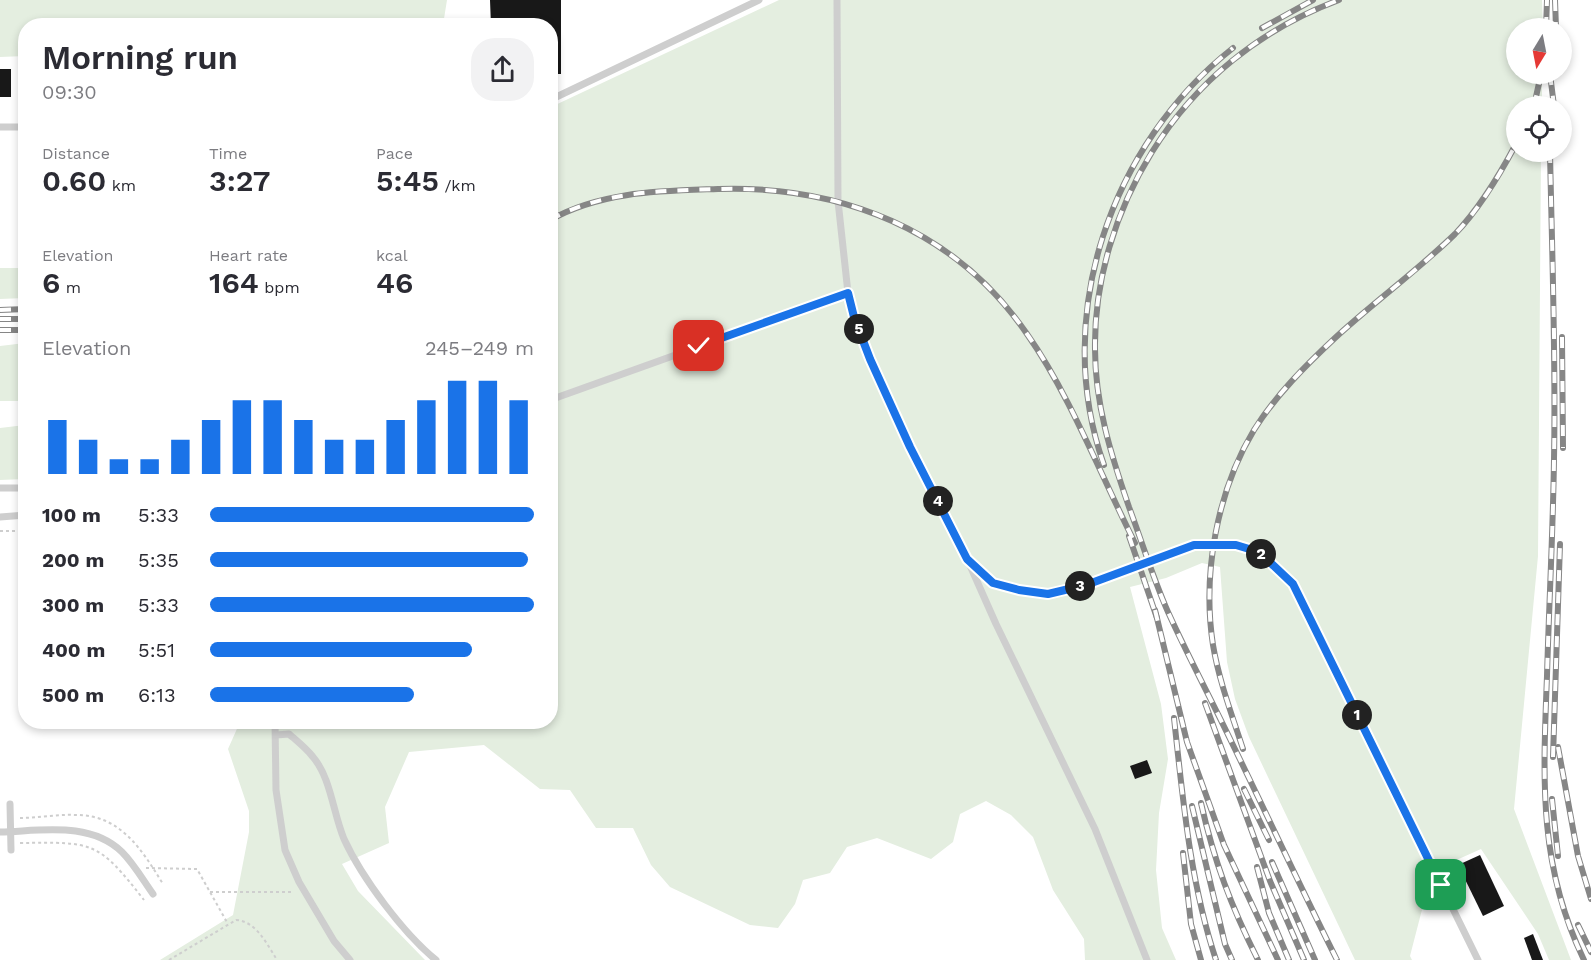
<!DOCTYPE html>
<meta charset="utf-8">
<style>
:root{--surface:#fff;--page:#f2f2f3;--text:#2b2b33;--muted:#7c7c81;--accent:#1a73e8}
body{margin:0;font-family:"Work Sans",sans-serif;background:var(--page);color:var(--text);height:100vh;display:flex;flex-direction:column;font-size:22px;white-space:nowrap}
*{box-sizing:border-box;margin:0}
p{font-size:20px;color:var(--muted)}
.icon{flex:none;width:33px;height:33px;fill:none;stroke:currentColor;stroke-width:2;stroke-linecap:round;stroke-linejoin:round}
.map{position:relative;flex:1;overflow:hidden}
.panel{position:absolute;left:18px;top:18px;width:540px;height:711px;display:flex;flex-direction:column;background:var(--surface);border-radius:24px;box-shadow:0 3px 9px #0003}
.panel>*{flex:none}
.needle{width:39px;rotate:190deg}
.fabs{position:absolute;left:1506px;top:18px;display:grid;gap:12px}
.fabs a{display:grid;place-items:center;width:66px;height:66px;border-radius:50%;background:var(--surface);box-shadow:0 3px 9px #0003;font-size:30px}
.pin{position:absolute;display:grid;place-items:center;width:51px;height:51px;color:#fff;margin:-26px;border-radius:12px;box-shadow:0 3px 9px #0006}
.km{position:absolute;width:30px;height:30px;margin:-15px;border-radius:50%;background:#222;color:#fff;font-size:16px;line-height:30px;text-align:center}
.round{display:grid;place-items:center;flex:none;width:63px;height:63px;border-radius:24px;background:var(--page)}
.head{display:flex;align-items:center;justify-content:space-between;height:102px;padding:0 24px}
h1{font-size:33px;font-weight:600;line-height:45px}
.metrics{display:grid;grid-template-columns:repeat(3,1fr);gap:9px;height:102px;padding:6px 24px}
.metrics div{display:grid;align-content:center}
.metrics b{font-size:30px;font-weight:600}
.metrics small{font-size:16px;font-weight:400}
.metrics p{font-size:16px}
.chart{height:168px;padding:12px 24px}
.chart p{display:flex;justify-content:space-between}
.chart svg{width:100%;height:108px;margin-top:6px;stroke:var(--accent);stroke-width:6}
ul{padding:0 24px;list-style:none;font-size:20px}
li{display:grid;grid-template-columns:96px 72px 1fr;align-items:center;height:45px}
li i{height:15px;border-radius:8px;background:var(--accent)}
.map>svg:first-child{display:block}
.green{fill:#e4eee0}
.building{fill:#181818}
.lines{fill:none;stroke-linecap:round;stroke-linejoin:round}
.path{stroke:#cecece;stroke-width:2;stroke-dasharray:3 3;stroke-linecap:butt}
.lane{stroke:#cecece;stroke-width:7}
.rail-casing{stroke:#868686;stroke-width:6}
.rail{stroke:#fff;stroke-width:4;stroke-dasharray:11;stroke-linecap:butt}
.route-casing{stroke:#fff;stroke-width:12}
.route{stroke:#1a73e8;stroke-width:8}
</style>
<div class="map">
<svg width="1591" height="960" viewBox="0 0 1591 960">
<rect width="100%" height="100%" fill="#fff"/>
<g class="green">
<polygon points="0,0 447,0 443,25 181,26 180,23 26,26 25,56 0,57"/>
<polygon points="779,0 1542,0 1543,28 1516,28 1516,74 1542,74 1542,106 1516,106 1516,152 1541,152 1538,556 1514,809 1571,960 1549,960 1538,934 1481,849 1432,871 1410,956 1412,960 1355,960 1249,737 1235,699 1227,662 1220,567 1202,563 1166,578 1130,587 1161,704 1168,759 1159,813 1156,870 1162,928 1176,960 1085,960 1084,939 1053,890 1033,837 1011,815 986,801 960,814 953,842 931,859 877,838 847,847 830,873 803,880 795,904 778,928 750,925 670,887 651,865 633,828 596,828 570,790 540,789 484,745 409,752 385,807 389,843 342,864 358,891 425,960 160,960 233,915 249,832 249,811 228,749 240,722 550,722 551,107"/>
<polygon points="0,268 25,268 25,298 0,299"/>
<polygon points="25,343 25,401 0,401 0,346"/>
<polygon points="25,425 25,479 0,480 0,428"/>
</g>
<g class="building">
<polygon points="490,0 561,0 561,74 550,74 550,26 491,26"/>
<rect x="0" y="69" width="11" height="28"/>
<polygon points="1147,760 1152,773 1135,779 1130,766"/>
<polygon points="1480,855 1504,906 1483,916 1458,865"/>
<polygon points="1533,934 1543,960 1532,960 1524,938"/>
</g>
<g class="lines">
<g class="path">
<polyline points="0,531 26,531"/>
<path d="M20,818c18,0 37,-4 56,-3 45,0 66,35 87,69"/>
<path d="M20,843c74,-1 78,-2 124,57"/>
<polyline points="146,868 197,869 228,924"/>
<polyline points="210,892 294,892"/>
<path d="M169,960l67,-40c20,1 31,24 41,40"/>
</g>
<g class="lane">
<polyline points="837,0 838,201 848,293 854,317 870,359 910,447 967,559 993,583 1019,590 1048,594 1086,585 1195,545 1236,545 1259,552 1293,583 1478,960"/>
<polyline points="550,100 759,0"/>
<polyline points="0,127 26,127"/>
<polyline points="550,400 848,293"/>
<polyline points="0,488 26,488"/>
<polyline points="0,517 26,515"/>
<polyline points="968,561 996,624 1095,829 1147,960"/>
<polyline points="275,722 276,790 285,850 299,882 334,941 350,960"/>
<path d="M276,735l13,-1c8,7 17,14 24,23 18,21 20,56 31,82 18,39 59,94 92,121"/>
<polyline points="10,804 11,850"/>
<path d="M0,832c41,-1 90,-11 122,20 12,12 21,28 31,42"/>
</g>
<defs>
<g id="rail">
<polyline points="1555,0 1556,28"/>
<polyline points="1262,28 1313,0"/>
<polyline points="1546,28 1547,0"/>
<polyline points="1550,74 1554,106"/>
<polyline points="1534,106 1541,74"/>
<path d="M1550,152c2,102 6,205 4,307 -1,73 -5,145 -7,217 -4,103 -9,189 37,284"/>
<path d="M550,220c52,-29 110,-29 168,-31 123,-4 238,41 309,145 43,61 74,142 108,209"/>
<polyline points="0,310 26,309"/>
<polyline points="0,319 26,319"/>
<polyline points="0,330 26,330"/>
<polyline points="1562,337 1563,448"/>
<path d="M1104,465c-53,-149 7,-321 129,-417"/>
<polyline points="1129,536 1157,618"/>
<polyline points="1155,610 1187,742 1224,845 1278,960"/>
<polyline points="1205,703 1270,881 1304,960"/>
<path d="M1174,718c9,82 16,164 42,242"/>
<polyline points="1558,747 1578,856 1591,899"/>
<path d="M1243,749c-11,-34 -24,-68 -30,-104 -11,-71 4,-154 41,-215 22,-35 51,-64 81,-92 39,-36 82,-67 120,-104 25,-26 44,-58 61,-90"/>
<polyline points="1553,757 1560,544"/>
<polyline points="1244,789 1269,840"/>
<polyline points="1552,799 1558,856"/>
<path d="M1201,803c13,58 30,103 57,157"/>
<polyline points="1192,806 1225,944 1232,960"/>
<polyline points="1183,853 1191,924 1201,960"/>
<polyline points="1272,862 1315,960"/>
<polyline points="1257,867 1269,913 1289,960"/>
<polyline points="1578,925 1591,952"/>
<path d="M1337,960c-36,-72 -70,-145 -105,-217 -21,-44 -44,-87 -64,-131 -15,-34 -26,-70 -39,-105 -18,-52 -34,-103 -34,-158 -1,-69 21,-139 57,-197 44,-71 109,-123 187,-152"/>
</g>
</defs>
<use href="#rail" class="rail-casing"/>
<use href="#rail" class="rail"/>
</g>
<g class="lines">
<defs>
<polyline id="route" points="699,346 848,293 854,317 870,359 910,447 967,559 993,583 1019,590 1048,594 1086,585 1194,545 1236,545 1259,552 1293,584 1441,885"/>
</defs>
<use href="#route" class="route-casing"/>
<use href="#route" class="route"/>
</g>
</svg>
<div class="fabs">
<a><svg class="needle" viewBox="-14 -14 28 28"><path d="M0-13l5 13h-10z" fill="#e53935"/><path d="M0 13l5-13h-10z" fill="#7c7c81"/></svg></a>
<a><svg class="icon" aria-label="locate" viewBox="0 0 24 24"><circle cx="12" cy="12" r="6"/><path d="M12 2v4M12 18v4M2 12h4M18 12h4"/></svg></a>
</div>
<div class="pin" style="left:1441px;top:885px;background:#1e9e55"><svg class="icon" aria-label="arrive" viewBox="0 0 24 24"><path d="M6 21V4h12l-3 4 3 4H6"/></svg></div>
<div class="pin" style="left:699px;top:346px;background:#d93025"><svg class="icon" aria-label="check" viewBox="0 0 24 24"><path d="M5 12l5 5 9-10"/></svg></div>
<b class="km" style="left:1357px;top:715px">1</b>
<b class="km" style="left:1261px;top:554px">2</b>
<b class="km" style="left:1080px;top:586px">3</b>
<b class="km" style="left:938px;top:501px">4</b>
<b class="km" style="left:859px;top:329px">5</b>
<section class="panel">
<div class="head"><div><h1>Morning run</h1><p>09:30</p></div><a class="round"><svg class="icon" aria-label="share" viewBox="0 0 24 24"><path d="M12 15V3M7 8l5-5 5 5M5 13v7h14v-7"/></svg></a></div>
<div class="metrics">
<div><p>Distance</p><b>0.60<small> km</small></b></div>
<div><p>Time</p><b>3:27</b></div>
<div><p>Pace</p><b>5:45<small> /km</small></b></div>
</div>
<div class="metrics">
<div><p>Elevation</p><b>6<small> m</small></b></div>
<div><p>Heart rate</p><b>164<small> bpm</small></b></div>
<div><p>kcal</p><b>46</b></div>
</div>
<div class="chart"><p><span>Elevation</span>245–249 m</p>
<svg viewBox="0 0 160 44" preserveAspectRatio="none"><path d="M5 44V22M15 44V30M25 44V38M35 44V38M45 44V30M55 44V22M65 44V14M75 44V14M85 44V22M95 44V30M105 44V30M115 44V22M125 44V14M135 44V6M145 44V6M155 44V14"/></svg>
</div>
<ul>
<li><b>100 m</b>5:33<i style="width:100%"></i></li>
<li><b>200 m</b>5:35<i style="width:98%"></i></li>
<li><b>300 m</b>5:33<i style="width:100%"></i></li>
<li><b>400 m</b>5:51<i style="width:81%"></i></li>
<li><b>500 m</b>6:13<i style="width:63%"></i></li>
</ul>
</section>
</div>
